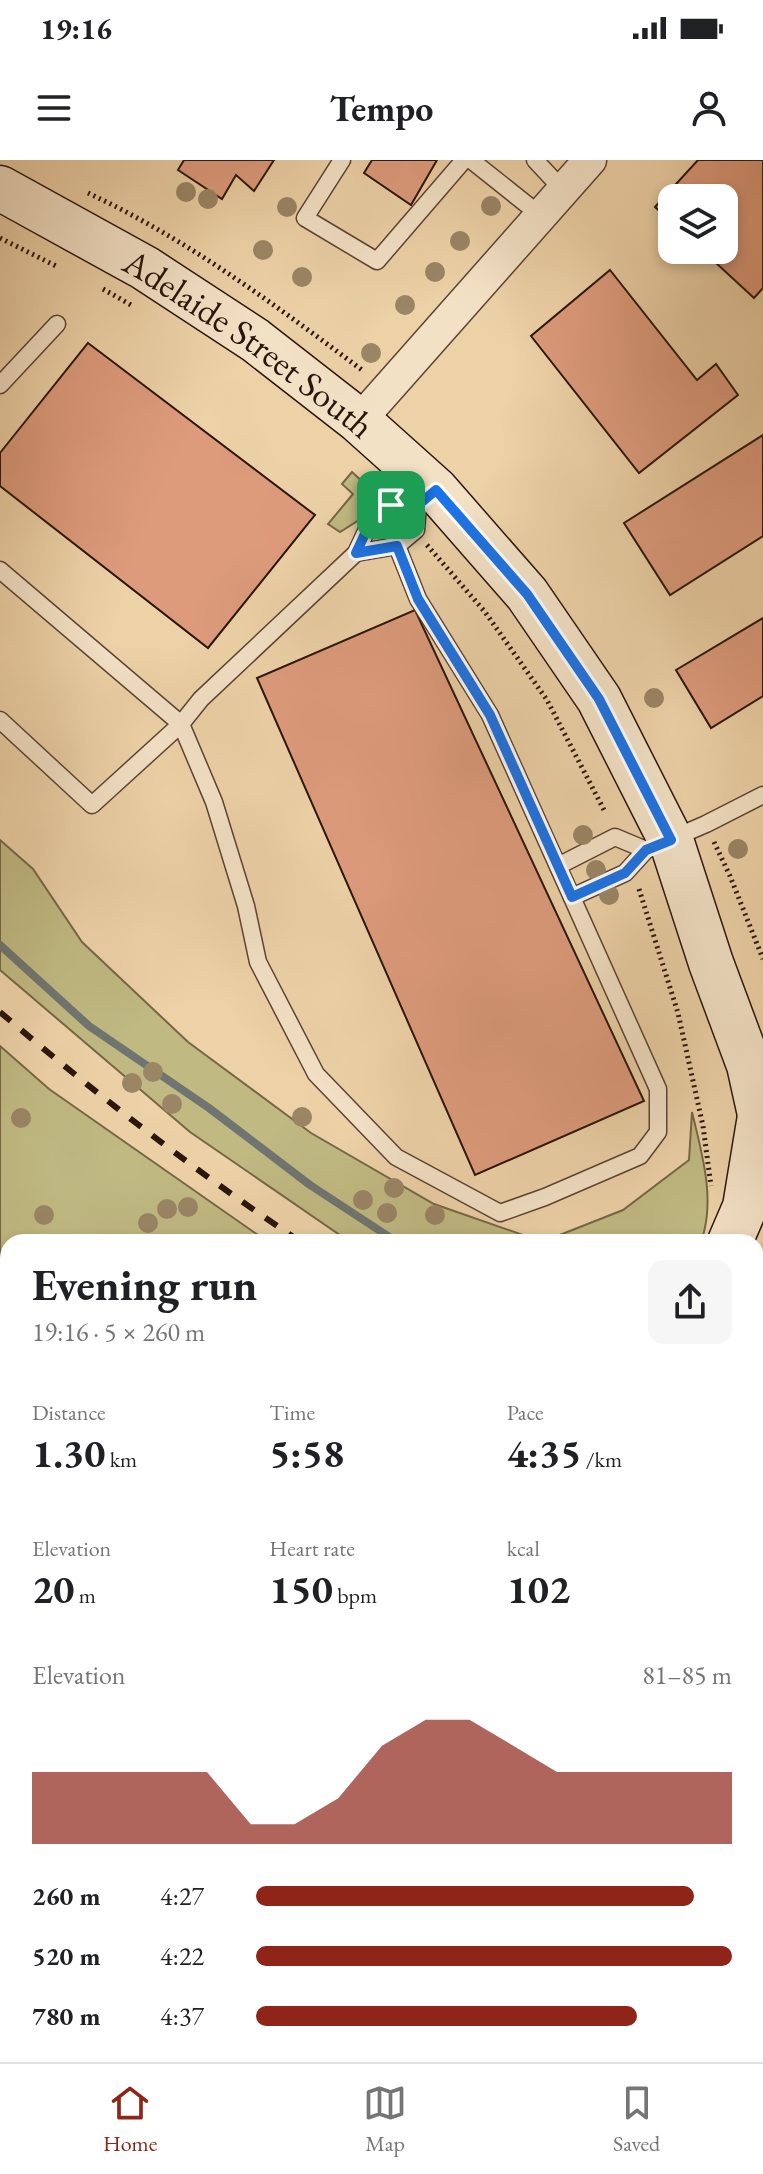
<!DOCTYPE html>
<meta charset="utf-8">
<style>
:root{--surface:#fff;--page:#f6f6f6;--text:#202124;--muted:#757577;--line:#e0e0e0;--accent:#8f2418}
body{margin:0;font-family:"EB Garamond",serif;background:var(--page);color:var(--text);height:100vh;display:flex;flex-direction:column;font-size:30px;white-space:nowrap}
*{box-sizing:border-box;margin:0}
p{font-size:26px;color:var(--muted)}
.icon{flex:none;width:44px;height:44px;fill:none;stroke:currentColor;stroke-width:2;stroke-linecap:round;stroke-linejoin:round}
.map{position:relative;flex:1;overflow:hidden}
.drawer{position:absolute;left:0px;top:1074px;width:764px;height:828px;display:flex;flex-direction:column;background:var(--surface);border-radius:24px 24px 0 0;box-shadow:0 4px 12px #0003}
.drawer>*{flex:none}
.fabs{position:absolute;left:658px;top:24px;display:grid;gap:16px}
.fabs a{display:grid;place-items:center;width:80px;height:80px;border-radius:16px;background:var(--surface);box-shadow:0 4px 12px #0003;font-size:40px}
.pin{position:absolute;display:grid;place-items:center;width:68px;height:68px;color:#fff;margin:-34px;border-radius:16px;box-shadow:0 4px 12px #0006}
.round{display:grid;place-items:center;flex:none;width:84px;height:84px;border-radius:16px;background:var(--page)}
.summary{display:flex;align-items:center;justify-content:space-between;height:136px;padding:0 32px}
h1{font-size:44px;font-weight:700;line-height:60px}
.figures{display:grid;grid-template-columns:repeat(3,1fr);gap:12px;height:136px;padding:8px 32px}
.figures div{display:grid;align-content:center}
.figures b{font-size:40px;font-weight:700}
.figures small{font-size:22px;font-weight:400}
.figures p{font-size:22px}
.chart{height:224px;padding:16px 32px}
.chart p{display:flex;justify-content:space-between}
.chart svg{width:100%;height:144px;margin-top:8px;fill:var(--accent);opacity:.7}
ul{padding:0 32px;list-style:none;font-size:26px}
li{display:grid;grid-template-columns:128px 96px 1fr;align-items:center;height:60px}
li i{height:20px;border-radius:10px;background:var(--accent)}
.status{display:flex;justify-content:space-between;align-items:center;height:56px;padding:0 40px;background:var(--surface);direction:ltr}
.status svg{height:22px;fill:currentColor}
header{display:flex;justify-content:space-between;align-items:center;height:104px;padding:0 32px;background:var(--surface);font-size:36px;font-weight:700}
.tabs{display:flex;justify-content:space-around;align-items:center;height:112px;border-top:2px solid var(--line);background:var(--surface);font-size:22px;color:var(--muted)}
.tabs a{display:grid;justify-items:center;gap:4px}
.tabs .selected{color:var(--accent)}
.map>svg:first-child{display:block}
.green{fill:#c0b982;stroke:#756747;stroke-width:2}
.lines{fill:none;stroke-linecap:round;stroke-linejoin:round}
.stream{stroke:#6f7570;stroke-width:8}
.building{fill:#dd9b7c;stroke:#2a150c;stroke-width:2}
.lane-casing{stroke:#5b4433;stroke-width:19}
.street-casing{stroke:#5b4433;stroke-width:35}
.secondary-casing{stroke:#2a150c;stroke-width:47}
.path{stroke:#2a150c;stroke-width:5;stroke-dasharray:2 4;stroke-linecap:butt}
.lane{stroke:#f3e1c6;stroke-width:16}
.street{stroke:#f3e1c6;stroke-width:32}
.secondary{stroke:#f3e1c6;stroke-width:44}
.rail{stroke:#2a150c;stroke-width:6;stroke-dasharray:14 14;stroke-linecap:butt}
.tree{fill:#9a8565}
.route-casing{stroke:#fff;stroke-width:16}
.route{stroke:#1a73e8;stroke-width:10}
.labels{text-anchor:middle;stroke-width:6;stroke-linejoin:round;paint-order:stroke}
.street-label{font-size:36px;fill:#2a150c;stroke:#f3e1c6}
</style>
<div class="status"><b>19:16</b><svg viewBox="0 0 49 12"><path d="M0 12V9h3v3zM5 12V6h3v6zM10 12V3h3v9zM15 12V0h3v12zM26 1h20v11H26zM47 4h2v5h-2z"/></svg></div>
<header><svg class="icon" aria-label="menu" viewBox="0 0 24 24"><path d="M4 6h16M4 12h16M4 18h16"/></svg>Tempo<svg class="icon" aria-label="person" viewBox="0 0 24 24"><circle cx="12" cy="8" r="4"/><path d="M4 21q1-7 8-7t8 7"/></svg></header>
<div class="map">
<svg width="763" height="1902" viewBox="0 0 763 1902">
<rect width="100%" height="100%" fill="#edd1a7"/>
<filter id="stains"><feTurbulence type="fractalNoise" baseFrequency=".0025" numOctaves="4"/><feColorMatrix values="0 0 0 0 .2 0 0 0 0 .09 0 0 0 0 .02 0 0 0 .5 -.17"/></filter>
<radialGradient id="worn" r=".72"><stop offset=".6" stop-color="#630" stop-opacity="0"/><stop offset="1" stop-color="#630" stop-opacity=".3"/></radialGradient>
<g class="green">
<polygon points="352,312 379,337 370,353 340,372 328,364 353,334 342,324"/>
<polygon points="0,680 33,709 82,782 188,882 311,973 434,1044 543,1082 350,1082 190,972 0,810"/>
<polygon points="0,886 49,929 268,1082 8,1082 8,1294 0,1289 0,1231 6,1229 5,1193 0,1192"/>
<path d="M692,952c10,42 24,88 9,130h-138l-11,-4 71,-28 66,-50z"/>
<polygon points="756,1385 763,1389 763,1902 0,1902 0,1637 8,1646 8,1894 756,1894"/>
<rect x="0" y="1414" width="8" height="126"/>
</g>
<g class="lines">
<polyline class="stream" points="0,785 89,866 209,948 310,1025 397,1082"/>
</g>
<g class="building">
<polygon points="184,0 274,0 254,31 236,15 222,39 178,10"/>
<polygon points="372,0 437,0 411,45 364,13"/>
<polygon points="698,0 763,0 763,128 754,138 702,90 724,90 724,38 672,38 672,63 655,47"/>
<polygon points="610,110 697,220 716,204 738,235 639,313 531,176"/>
<polygon points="88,183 315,355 208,488 0,326 0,293"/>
<polygon points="763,275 763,376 670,435 624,363"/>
<polygon points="415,450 644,941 475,1015 257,518"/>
<polygon points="763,458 763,536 711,568 676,510"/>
</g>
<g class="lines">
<defs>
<g id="lane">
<polyline points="342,0 305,58 377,101 464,0"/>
<polyline points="471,0 540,55"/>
<polyline points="535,0 563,30"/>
<polyline points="0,225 57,164"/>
<polyline points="356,393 397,386 416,370 418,345"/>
<polyline points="0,410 181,564 214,642 246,746 258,802 316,914 396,997 500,1053 545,1037 640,996 658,972 658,929 490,555 418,439 397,386"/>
<polyline points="0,560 92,645 181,564 201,539 356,393 370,363 391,345 418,345 436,330"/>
<polyline points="558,706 615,677 646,690"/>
<polyline points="572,737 625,713 646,690 706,664 763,635"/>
</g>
<polyline id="street" points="359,261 590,0"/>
<g id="secondary">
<path id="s1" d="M0,28l145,80 110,72 104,81 77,69 91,104 72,105 73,144 39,120 38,102 14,63"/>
<polyline points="730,1082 745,1047 760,956"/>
<polyline points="756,1174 763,1171"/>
<polyline points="756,1224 763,1221"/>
<polyline points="0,1309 8,1309"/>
<polyline points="0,1370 8,1369"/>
</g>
</defs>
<use href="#lane" class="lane-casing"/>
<use href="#street" class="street-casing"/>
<use href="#secondary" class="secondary-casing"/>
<g class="path">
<path d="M88,33c99,46 187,112 274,177"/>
<polyline points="0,78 56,106"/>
<polyline points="103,129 131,145"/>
<polyline points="427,385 485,452 547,540 604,650"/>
<polyline points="714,682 730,716 763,799"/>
<polyline points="639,729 678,853 703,966 711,1026"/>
<polyline points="756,1275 763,1272"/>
<polyline points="756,1511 763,1512"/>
<polyline points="756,1564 763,1572"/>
<polyline points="753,1894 755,1902"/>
</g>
<use href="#lane" class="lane"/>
<use href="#street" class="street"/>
<use href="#secondary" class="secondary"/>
<g class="rail">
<path d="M0,852c96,82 196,160 301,230"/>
<polyline points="756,1372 763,1377"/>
</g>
</g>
<g class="tree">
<circle cx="186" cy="32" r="10"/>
<circle cx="208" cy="39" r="10"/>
<circle cx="491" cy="46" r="10"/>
<circle cx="287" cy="47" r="10"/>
<circle cx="460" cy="81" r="10"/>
<circle cx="263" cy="90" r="10"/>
<circle cx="435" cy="112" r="10"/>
<circle cx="302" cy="117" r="10"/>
<circle cx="405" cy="145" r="10"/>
<circle cx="371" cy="193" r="10"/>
<circle cx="654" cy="538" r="10"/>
<circle cx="583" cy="675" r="10"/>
<circle cx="738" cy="689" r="10"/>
<circle cx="596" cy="710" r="10"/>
<circle cx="609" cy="735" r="10"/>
<circle cx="153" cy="912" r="10"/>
<circle cx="132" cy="923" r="10"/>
<circle cx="172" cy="944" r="10"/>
<circle cx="302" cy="957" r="10"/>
<circle cx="21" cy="958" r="10"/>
<circle cx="394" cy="1028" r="10"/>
<circle cx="363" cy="1040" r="10"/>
<circle cx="188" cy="1047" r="10"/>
<circle cx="167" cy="1049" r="10"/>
<circle cx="387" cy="1053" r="10"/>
<circle cx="44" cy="1055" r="10"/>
<circle cx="435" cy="1055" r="10"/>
<circle cx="148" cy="1063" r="10"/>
</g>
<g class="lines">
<defs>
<polygon id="route" points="436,330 527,434 599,539 671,680 646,690 625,713 572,737 490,555 418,439 397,386 356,393 370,363 391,345 418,345"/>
</defs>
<use href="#route" class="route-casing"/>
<use href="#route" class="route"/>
</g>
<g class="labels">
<g class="street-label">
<text dy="13" stroke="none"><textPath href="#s1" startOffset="294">Adelaide Street South</textPath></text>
</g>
</g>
<rect width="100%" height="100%" filter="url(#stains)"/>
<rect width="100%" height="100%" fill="url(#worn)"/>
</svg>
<div class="fabs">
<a><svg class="icon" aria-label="layers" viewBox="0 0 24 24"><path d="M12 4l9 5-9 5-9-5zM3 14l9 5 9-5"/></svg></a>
</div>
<div class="pin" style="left:391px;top:345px;background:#1e9e55"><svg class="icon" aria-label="arrive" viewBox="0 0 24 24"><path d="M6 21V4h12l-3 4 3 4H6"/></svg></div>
<section class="drawer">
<div class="summary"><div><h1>Evening run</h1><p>19:16 · 5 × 260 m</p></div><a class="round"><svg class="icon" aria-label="share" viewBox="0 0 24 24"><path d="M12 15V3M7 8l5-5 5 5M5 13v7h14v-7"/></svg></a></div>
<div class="figures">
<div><p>Distance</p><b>1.30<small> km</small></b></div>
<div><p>Time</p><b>5:58</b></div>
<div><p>Pace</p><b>4:35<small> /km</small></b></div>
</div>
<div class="figures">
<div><p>Elevation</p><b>20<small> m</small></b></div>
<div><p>Heart rate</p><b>150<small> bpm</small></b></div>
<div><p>kcal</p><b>102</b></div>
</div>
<div class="chart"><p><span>Elevation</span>81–85 m</p>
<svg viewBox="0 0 160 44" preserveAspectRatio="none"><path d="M0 44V22L10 22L20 22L30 22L40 22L50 38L60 38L70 30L80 14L90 6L100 6L110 14L120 22L130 22L140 22L150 22L160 22V44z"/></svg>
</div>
<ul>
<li><b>260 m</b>4:27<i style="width:92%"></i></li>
<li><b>520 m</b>4:22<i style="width:100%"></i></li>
<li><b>780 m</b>4:37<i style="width:80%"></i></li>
</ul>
</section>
</div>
<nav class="tabs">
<a class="selected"><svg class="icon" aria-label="home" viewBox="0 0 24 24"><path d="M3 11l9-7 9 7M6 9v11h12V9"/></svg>Home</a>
<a><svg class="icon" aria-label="map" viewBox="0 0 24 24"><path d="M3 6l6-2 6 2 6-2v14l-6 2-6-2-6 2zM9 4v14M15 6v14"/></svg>Map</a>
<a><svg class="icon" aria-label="saved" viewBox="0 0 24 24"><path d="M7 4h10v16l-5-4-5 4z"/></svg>Saved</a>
</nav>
